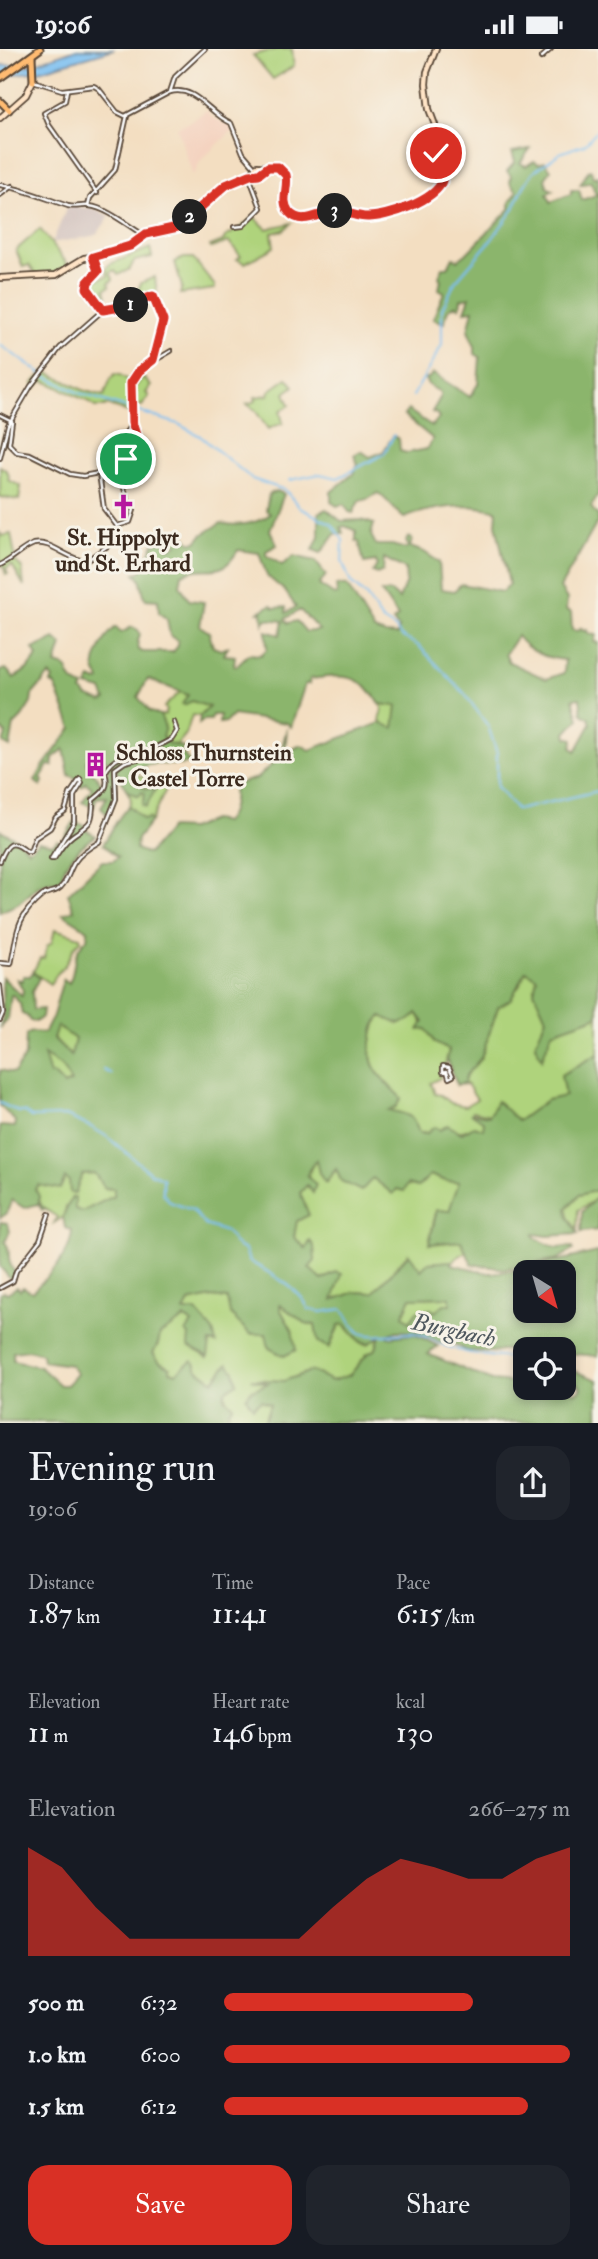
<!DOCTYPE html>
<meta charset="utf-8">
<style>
:root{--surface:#171b24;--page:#20242c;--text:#f1f3f6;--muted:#9ea1a6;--accent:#d93025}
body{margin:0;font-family:"IM FELL Double Pica",serif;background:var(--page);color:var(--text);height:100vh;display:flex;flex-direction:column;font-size:26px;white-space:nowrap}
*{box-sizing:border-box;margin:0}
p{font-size:23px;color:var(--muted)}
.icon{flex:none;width:38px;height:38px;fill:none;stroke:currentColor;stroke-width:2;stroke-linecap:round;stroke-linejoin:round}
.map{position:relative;height:1374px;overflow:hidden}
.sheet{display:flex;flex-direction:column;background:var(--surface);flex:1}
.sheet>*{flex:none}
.needle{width:46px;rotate:143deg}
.tools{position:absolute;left:513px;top:1211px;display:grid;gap:14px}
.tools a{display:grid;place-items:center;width:63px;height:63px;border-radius:14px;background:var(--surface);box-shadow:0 4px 10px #0003;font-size:35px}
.pin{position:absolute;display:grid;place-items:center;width:60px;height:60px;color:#fff;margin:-30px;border:4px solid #fff;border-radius:50%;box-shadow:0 2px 7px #0007}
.km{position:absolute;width:35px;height:35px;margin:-18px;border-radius:50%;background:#222;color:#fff;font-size:19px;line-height:35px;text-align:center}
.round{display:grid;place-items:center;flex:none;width:74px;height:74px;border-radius:21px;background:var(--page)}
.head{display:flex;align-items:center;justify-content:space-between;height:119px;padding:0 28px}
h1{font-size:38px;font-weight:600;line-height:52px}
.metrics{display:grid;grid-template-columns:repeat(3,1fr);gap:10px;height:119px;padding:7px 28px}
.metrics div{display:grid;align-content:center}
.metrics b{font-size:30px;font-weight:600}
.metrics small{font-size:19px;font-weight:400}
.metrics p{font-size:19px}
.chart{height:196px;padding:14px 28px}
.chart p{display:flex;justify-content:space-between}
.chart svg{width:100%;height:126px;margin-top:7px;fill:var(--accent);opacity:.7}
.button{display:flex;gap:14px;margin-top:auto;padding:14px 28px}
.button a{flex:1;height:80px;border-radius:21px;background:var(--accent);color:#fff;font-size:28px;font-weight:600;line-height:80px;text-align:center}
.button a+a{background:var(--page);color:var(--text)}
ul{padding:0 28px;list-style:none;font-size:23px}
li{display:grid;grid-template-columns:112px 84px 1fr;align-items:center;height:52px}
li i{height:18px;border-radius:9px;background:var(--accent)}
.status{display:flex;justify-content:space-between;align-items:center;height:49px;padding:0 35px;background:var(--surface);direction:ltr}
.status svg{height:19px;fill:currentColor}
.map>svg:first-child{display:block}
.built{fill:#f4d3c0}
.industrial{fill:#d0c0bc}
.green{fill:#afd37c;stroke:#757e4d;stroke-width:2}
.forest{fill:#8bb56c;stroke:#637045;stroke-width:2;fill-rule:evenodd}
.water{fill:#7bbff1;stroke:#5b7488;stroke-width:2}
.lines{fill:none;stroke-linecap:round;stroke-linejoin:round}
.stream{stroke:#7bbff1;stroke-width:2}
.street-casing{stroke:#574536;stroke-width:6}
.secondary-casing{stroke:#574536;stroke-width:8}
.primary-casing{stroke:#574536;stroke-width:9}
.street{stroke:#fff;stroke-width:2.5}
.secondary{stroke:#ffe4c6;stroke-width:4.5}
.primary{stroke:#ffbb71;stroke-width:5}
.route-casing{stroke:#fff;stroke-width:14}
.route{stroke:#d93025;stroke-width:9}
.labels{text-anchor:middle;stroke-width:6;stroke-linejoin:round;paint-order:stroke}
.poi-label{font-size:23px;font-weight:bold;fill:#3b2a1e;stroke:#f7f3e8}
.water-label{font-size:24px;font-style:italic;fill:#4e575d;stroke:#f7f3e8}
</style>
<div class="status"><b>19:06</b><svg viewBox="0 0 49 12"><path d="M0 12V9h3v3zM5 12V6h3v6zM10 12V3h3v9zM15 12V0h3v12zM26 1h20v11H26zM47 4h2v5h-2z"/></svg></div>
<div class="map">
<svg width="598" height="1374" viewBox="0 0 598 1374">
<rect width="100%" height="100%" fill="#f7f3e8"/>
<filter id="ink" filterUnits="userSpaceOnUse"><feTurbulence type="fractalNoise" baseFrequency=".0143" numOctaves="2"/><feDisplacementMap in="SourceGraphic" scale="14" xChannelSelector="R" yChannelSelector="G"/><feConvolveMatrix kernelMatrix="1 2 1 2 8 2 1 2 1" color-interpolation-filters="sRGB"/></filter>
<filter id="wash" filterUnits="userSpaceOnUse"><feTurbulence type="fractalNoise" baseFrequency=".00686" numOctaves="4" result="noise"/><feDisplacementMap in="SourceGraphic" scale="28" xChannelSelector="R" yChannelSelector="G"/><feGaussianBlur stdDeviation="1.57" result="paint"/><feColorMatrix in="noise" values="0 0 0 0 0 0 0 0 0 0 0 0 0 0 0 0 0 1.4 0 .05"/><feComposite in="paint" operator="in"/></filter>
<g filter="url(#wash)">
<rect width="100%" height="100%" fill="#f3dec1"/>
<polygon class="built" points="207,61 212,68 231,77 232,82 201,111 193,127 177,78 190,73"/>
<polygon class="industrial" points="67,158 92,159 110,167 97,185 93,187 52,194"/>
<g class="green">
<polygon points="277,0 292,0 294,17 273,30 253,6"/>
<polygon points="254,168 267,180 291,174 284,181 272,184 274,198 245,214 237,210 241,207 229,193 211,199 210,197 223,192 225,188 239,180"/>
<polygon points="40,180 69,217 60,223 37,227 29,216 23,218 16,201"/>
<polygon points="150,199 152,208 134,212 130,220 118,226 115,221 110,223 113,230 109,234 110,237 105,240 107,247 99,251 90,240 89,234 93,231 108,227 106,219 110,215"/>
<polygon points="184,209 193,209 215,237 215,240 180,245 182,238 175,213"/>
<polygon points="155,228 157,245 135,253 130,245 138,241 141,234"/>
<polygon points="45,322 85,342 104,347 111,329 115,325 120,326 130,332 131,364 107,356 105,358 95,358 89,353 43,331 36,338 33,335"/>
<polygon points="143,328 151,337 146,344 149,347 142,357 133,355 133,340"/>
<polygon points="287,329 294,337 285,344 290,356 280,362 283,374 268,380 255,361 247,355 256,352 255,348 268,346 269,342"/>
<polygon points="0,417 7,422 9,427 8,431 21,437 19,451 0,448"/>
<polygon points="0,484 2,487 11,485 15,507 13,510 22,519 24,537 12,516 6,520 8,525 6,526 3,516 0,516"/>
<polygon points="180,643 188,646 192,652 210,658 200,667 192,666 186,685 177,696 169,695 161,686 165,678 160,666 165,666 166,660 164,658"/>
<polygon points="380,655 398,657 394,680 380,674 382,659"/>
<polygon points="136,722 137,726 148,729 166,740 151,772 148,770 145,772 129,757 131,750 127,742 138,747 142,743 146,745 155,739 147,740 134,730"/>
<path d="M55,880l25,8 1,4c-11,8 -9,14 -16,24 -6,6 -10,11 -15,19l-17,-12 7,-14h4l3,-12 5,-4z"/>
<path d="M526,922l11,7 -3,13 12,27 -11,27 7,13 10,-26 46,-16v38l-37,21 4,21 -18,4 -29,21 -45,-10 -1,2 13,9 -2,7 -9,-3c-15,9 -17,3 -33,4 -8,0 -14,4 -22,3 -8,-22 -12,-17 -31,-23l13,-12c-22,-23 -35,-30 -29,-63 2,-8 4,-13 10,-19l17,8 18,-11 18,30 14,7 -6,22h-3v6l-9,5 4,11 6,1 10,8 14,3 12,-7 -10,-15 -10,1 24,-27 17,-51 21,-20z"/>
<polygon points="57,977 75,990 71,1008 53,988"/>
<polygon points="43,1005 61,1017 71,1033 64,1036 53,1026 50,1027"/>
<polygon points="517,1081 520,1086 518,1111 502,1110 509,1093 509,1088"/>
<path d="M316,1111l10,23 11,-15 36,10 20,16c6,-10 15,-10 25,-7l12,-12 16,6 14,1 -11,29 -13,-1 -7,34 32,-3 5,11 -14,9 -23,2 -8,7 -13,-16 -35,39 -18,-1 -23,9 5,-29 -15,8 -13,-12 -3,-18 -12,-13 6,-44 6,-8 7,7c-6,-14 -6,-20 3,-32z"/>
<polygon points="94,1124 105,1139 114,1140 115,1147 82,1163 75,1160 75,1149 66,1158 63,1168 54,1174 57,1168 42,1158 35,1140 38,1136 65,1128 69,1132 81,1125"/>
<polygon points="598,1141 598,1149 578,1161 577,1181 568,1168 567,1159 579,1146"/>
<path d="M212,1248l15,2 2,5 63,26 -12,-21v-5l27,20 8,1 15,22 9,-22 5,-1 17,19 7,1 12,-10 -4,15 -9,5 -17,21 -18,6 -21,-10 -27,10 -28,-1 13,3 -8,17 9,4 -5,18h-31c-10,-8 -5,-22 -10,-32 -5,-8 -21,-16 -28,-22l-19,5 -7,-2 -1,-4 -9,-5 -8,-9 6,-9 2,-10 25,-16 8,5 -4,12 7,14 11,8 3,-15 5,1 -32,-32 6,-9z"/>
<polygon points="450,1248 450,1256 409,1273 403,1266 411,1249"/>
</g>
<g class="forest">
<path d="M530,100l-10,14 6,3 8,-5 5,3 6,-2 6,8 -6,9 3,9 5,2 -6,4 4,8 20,-8v-4h8l3,10 14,-5 -5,-13 -11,3 8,-14 3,-1 2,8 5,-2v319l-7,12 7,9v5l-38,67 7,11 -1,11 5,2 1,18 6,1 3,-3 2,3 4,-1 1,4 8,1 -2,7 4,1v373l-46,16 -10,27 -7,-14 11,-27 -12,-27 3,-13 -11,-7 -15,28 -13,8 -17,51 -15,17 -2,8 -7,2 -10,-26 2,-9 -14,-7 -9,-14 -7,1 5,-8 -7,-9c-10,13 -21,12 -35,3 -7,6 -8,11 -10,20 -6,32 7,39 29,62l-5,9 -7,3c19,5 22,2 30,23l7,1 8,-7 6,3 7,-5 15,8 12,-7 9,3 1,-7 -13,-9 18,3 8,-15 21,20 29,-21 18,-4 -4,-21 37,-21v136l-19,5 -12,13 1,9 10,17 -31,2 -13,-2 1,4 21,10 17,-1v3l-15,9 -53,10 -33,-5 -11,-23 -32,3 8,-34 12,1 10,-29 -13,-1 -16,-6 -12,12 -10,-3 -4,7 -7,-2 -4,5 -20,-16 -12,13 -20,-10 -5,-12 -11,14 -6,-10 -3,-13 -7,10 -2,7 9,7 -3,9 -6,-8 -7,8 9,22 -12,6 -3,16 12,12 4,-8 4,5 1,15 -6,7 13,12 15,-8 5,2 -9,26 22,-8 18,1 36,-39 12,16 7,-7 24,-2 -1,3 38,9 23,-2 86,-19v104l-34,-3v-4l-47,-2 -21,5 -29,-1 -20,-11 -8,2 -22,-10 -20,-1 -10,4 1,2 27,-3 23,12 -10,8 64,27 33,3v4h14l6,5 2,-5h12l18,5 5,-5 -8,-9 -10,1v-13l34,13v42h-334l6,-18 -9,-4 -8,7 -7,-10 4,-6 18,-8 -17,-4 33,2 27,-10 21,10 18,-6 17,-21 9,-5 4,-13 -10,7 -9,-1 -16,-18 -6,1 -10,23 -11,-6 -3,-17 -8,-1 -27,-19v4l12,21 4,20 -12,6 -15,-8 -3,-14h-16l-20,-20 -3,-15 -15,-2 -23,5 -5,9h12l17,20 3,12 -6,-1 -2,15 -20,-11 1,-11 -3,-3 6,-9 -7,-5 -25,16 -2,10 -5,9 7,9 10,5v4l6,2 16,-13 4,4v4l17,13 15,-18 6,8 3,12 -12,8 -1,7 9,7 -5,6 1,7 5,4h-234v-129l4,-2 3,2 10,-6 3,3 3,-3 9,5c17,-17 39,-36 40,-61l-7,-3 -2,-11 9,-20h3v12l7,3 32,-16v-7l-9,-1 -11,-15 -12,1 -7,19h-5l-1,-12 -4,-3 -5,11 -22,-4 -3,4 4,7v8l6,4 -3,2 -4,-6 -14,4 -12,-8 -6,14 -6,4v-92l15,1 1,-5 -16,-16v-36l14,3 11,-17 1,-21 5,-3 14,1c2,-6 5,-10 7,-15 5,-13 6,-26 12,-39l5,4c9,-18 0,-27 18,-44l1,-9 -25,-16 11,-4 -6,-16 34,-33h11l5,-4 -15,-13c9,-13 15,-28 26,-38l15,14 4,-2 3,3 -14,18 -1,10 12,5 22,-26 20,1 22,-9 12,2c10,-9 10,-25 9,-37l24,-7 22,-20 8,-30 -2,25 16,-8 9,5 70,-27 14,5 3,-22 -17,-2c-21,-32 -35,-29 -70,-25l-1,5h-4l-14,43 -4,-4 -54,-8 -7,7 -7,1 1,-8h-8l-1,5h-7l-5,4 1,-8 9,-9 -17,-6 -8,4 -2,-1 6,-9 -40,-16 -10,18 12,15 10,3 5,13 -3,8 7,8 15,3 -3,4 9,12c-18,6 -51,-9 -56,17l12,9 10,-1 -10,19 -4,-2 3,-11 -3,-2 -3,4 -12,-5 -11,-22 -3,2 3,18 -8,27 -7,-9 6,-10 -11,1 -2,9 -12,-5 10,-14 -6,-5 -5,4 -4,-8 -8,-4 -5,-26 -11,9v8l-5,-1 -7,14 2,2 -2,6 -6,-6 9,-16 28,-37 -17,-43 -4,-2 2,-4 -4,-4 -17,20 -1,8 -9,14 -8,8 -4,22 -7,-4 3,-9 -6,-6v-57l6,-2 8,9c10,-6 18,-11 23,-22l-4,-7 22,-10 7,6 -6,19 10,3c5,12 5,16 18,20l-2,4 6,6 14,5 4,-2 -4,-10 -15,-4 4,-7 6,3 3,-2c-1,-3 -4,-7 -5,-11 -2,-11 12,-36 21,-42l5,6 11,-6 6,3 2,5 -2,6v9l5,2h30l5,-6v-5l-8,-5 -3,-17 -8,-6 -1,-13 -13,-1 -5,-20 -5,-5 4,-1 7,-10 8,-20 10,-2 6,7 7,-4 -3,-5 7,-7 9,10h6l6,-7 19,-12c14,4 37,1 49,-9l-4,-4 3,-16 8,-3 7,3 -14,36 7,15 -11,6v4l16,10 12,-9 21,5 11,14 -7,10 15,10 3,-1 -1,-9 11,1 27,44 11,4 12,1 2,-6 -6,-8 5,-4 -17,-25h10l8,7 7,-17 -1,-13 -21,-11 -1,13 -6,3 -4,-2 4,-7 -1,-4 -12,2 -5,-21 -3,-1v-10l-11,-5 -4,1 2,6 -8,1 -14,19 -8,-3 6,-13v-24l7,-4 15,12 20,-1 13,4 -3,11 5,10h16l14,4 2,-3 -2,-5 3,-4 3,2 -2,8 14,5 15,10 2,27 13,2 7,-7 41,8 7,-8 -13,-60 1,-13c-29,-9 -65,-4 -93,7 -10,-8 -16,-18 -26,-25l-10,6 -9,2 -6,12 -4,-1 -5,-8 -7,2 -6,-4v-10l22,-18 5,-10 -4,-9 7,-4 9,6 13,-5 10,-16 6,3 1,12 7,2 20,-4 6,-10 -29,-24 4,-5 24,16 7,-8 -2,-4 -5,-2 8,-14v-6l-12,-7 -3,-6 5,-2 2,-4 38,24 8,-13 2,-27 -5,-3v-7l-7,-16 5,-21 -8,1 5,-14 -9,2 -1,9 -4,-3 -8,5 -4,13 -11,-4 11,-27 -5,-3 2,-9 -2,-3 4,-10h5l5,-10 5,3 8,-6 44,-45v-7l7,-10 -7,-9 1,-7 -4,-5 8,-9 -3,-10zM238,501l21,3 8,23 18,15 11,16 -10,6v-6l-12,1 -3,-3 -12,7h3l1,12 3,-5 17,2 -3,14 -14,-4 1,18 -6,6 -13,-1 -11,12 -3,-1 1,-9 -11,-1 4,-8 -7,3 -8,-3 -4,-15 -9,-6 4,-24 -15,-2 -9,-15 2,-11c25,-12 38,8 56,-24zM300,561l19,20 -13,2 -9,-11 -9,2 -3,-4zM517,587c12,16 28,22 48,24l-1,13 -18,6 -37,-17 -4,-8zM580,649l2,16 7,4 2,6 -15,27 -4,-3 1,-9 -6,-2 -1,-4 13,-14 -6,-20zM92,704l17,9 -2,18 -6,3 -15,-21zM57,977l18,13 -4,17 -18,-18zM44,1006l17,11 10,16 -7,3 -11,-11 -3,1zM539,1222l25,1v39h-39v-39zM450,1248v7h-6l-9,8 -3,-3 -15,2 -8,11 -6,-7 8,-17zM29,1301l13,4 1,7 27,4 7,9 -10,11h-7l-20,-18 -27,-6v-9z"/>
<path d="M74,773l12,4v4l10,6c-13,7 -22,17 -30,29 -5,8 -2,12 -10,20l-3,-4 -14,5 -21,18 -18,8v-82l17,9 12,11 10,-9 14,3 4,-4 4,3z"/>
<polygon points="33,923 39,929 32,943 33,961 43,960 42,968 37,972 30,972 27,967 22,965 20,955 13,946 11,946 8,970 0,979 3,968 2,928 22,947 23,941 17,930 23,932 23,927 30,927"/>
<polygon points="596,1149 598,1149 598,1181 581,1183 582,1163"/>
<path d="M0,1173l7,1 3,8 -5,11c8,11 -1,15 10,31l-3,8 -12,-14z"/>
</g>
<polygon class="water" points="77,0 114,0 39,22 0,27 0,16 26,17"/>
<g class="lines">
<g class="stream">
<polyline points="0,296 45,327 79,344 178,375 200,387 252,430 285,441 300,459 332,475 343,491 342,512 351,534 366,547 382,571 395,579 401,587 419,597 464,644 488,677 497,704 497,738 517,761 598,742"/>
<polyline points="413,347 442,296 442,260 455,233 492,190 513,161 523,139 533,123 560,104 585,95 598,80"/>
<polyline points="290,431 320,425 338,429 384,405 394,386"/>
<polyline points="104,1021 112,1025"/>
<path d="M0,1054l19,9h6l6,5 35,-1 25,11 15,9 45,37 12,5v15l7,9 22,8 13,15 21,7 11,14 8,4 4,11c17,10 54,29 59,48l13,3 22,-3c4,7 10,18 16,23 11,7 41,1 54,1 13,1 24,11 36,14 25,9 50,11 76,11"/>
<polyline points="564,1312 569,1313"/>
</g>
</g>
</g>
<g filter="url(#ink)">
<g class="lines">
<defs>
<g id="street">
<polyline points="541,9 551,0"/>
<path d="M33,32l29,9 32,-4 5,3 18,23 8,4 45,-24c26,-7 39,22 61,31l12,30 12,14"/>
<polyline points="67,41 65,52 44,64 49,76 97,144"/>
<polyline points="170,43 175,28 205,0"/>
<path d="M0,136c24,4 44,13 68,21 8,2 13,-1 21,0 18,2 38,19 53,28"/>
<polyline points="0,146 12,137"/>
<polyline points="88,157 90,149 115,121 127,67"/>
<polyline points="234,178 243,177 261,159 249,127"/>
<polyline points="93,208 98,222 88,233 87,239 103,261 127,257 154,247 163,272 153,310"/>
<polyline points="0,366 12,372"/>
<polyline points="12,372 9,395 17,403 30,405 70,425 83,427 99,424 104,460 117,477"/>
<polyline points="0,409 8,376 31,337 60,299 103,261"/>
<path d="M99,424c7,-32 22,-26 33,-51"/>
<path d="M0,516c12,-5 22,-17 34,-21 17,-4 34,16 52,17l23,-16 8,-19 13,-4 4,-12 -6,-10 -8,-24 16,-41 -4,-13 -1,-39 11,-15 29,-17"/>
<path d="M80,730l2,4 -8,13v26l-23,37h3c5,-8 10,-17 18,-23 18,-13 21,-11 21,-36 10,-8 17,-12 12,-27 9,-18 22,-18 40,-20"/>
<path d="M0,812c7,-17 11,-23 27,-9h3l5,-14 15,-10 6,-11 9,-6 5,-17 10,-15"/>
<path d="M0,914l11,1c7,-31 3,-45 31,-68 6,-5 14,-3 19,-9 7,-7 8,-16 13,-24 6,-10 16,-16 25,-21l17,-43 -1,-30 10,-7 19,-5 1,-4 27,-14 5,-8 -3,-9"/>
<polyline points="0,937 3,964 0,971"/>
<polygon points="443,1017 449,1018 453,1027 449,1029 447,1022 443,1023"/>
<polyline points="0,1239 13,1232 16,1222 40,1191 49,1165"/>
</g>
<g id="secondary">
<polyline points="0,69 26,46 33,32"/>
<path d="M250,126l7,-9c43,3 24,10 29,40l9,10 10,3 28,-8 35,7 11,-2 29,-10 28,-14 6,-9v-10l-5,-18 -2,-30 -6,-16 -3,-25 1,-12 9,-23"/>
<polyline points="0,229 56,226 84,209 99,207 130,197 146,185 172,181 182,175 226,136 250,126 259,125 267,118"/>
</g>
<g id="primary">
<polyline points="32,7 33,32"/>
<polyline points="0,29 40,0"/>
<polyline points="0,52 9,61"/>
</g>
</defs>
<use href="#street" class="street-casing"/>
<use href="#secondary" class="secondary-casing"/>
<use href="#primary" class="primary-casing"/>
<use href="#street" class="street"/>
<use href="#secondary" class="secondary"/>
<use href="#primary" class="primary"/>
</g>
</g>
<g class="lines" filter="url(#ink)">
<defs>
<path id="route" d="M126,410l10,-24 -4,-13 -1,-39 8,-12 14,-11 10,-39 -10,-25 -26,10 -24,4 -16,-22 1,-6 10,-11 -5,-14 37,-11 16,-12 32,-7 48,-42 24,-10 9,-1 9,-7h10l8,8c3,12 -6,26 3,37 13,15 31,0 46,-1 11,0 21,6 32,6 19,1 69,-17 75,-36l-6,-28"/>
</defs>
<use href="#route" class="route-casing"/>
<use href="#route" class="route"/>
</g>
<defs>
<symbol id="church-bare" viewBox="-9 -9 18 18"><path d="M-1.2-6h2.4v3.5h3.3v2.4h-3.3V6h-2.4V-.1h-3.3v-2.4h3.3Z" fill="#b5179e" stroke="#f7f3e8" stroke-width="2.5" paint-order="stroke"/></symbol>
<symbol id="building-bare" viewBox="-9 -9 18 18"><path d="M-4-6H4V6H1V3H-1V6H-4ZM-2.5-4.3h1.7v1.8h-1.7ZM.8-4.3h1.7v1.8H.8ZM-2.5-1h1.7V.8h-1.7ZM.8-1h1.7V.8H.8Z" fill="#b5179e" stroke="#f7f3e8" stroke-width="2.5" paint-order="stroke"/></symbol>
</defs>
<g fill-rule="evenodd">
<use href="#church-bare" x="106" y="440" width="35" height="35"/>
<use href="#building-bare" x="78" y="698" width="35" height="35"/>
</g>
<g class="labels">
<g class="poi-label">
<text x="123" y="496">St. Hippolyt<tspan x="123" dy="26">und St. Erhard</tspan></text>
<text x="116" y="711" text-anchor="start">Schloss Thurnstein<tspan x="116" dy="26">- Castel Torre</tspan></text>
</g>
<g class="water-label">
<text transform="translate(454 1281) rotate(12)" y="8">Burgbach</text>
</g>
</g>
</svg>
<div class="tools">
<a><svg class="needle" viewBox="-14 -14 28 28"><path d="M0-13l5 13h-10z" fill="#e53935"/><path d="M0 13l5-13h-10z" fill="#9ea1a6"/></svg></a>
<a><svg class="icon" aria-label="locate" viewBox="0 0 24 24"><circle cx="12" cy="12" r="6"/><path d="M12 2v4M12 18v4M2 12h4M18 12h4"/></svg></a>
</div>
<div class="pin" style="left:126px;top:410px;background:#1e9e55"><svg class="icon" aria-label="arrive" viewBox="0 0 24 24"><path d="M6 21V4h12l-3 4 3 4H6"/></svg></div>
<div class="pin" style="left:436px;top:104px;background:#d93025"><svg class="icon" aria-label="check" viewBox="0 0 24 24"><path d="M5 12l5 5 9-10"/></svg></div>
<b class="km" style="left:131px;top:256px">1</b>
<b class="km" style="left:190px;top:168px">2</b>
<b class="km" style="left:335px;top:162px">3</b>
</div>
<section class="sheet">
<div class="head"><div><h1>Evening run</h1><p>19:06</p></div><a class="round"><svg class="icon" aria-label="share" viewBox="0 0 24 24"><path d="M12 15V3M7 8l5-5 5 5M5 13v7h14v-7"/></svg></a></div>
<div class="metrics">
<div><p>Distance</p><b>1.87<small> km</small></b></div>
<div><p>Time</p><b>11:41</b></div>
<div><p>Pace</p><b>6:15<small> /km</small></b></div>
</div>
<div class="metrics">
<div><p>Elevation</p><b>11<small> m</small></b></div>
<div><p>Heart rate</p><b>146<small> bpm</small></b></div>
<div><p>kcal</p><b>130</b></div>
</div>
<div class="chart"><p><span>Elevation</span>266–275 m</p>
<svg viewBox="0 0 160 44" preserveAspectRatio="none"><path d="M0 44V6L10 13L20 27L30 38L40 38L50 38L60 38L70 38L80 38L90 27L100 17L110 10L120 13L130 17L140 17L150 10L160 6V44z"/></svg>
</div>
<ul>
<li><b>500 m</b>6:32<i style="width:72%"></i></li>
<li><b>1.0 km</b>6:00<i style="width:100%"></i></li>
<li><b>1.5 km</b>6:12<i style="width:88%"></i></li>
</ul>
<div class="button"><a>Save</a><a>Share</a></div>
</section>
